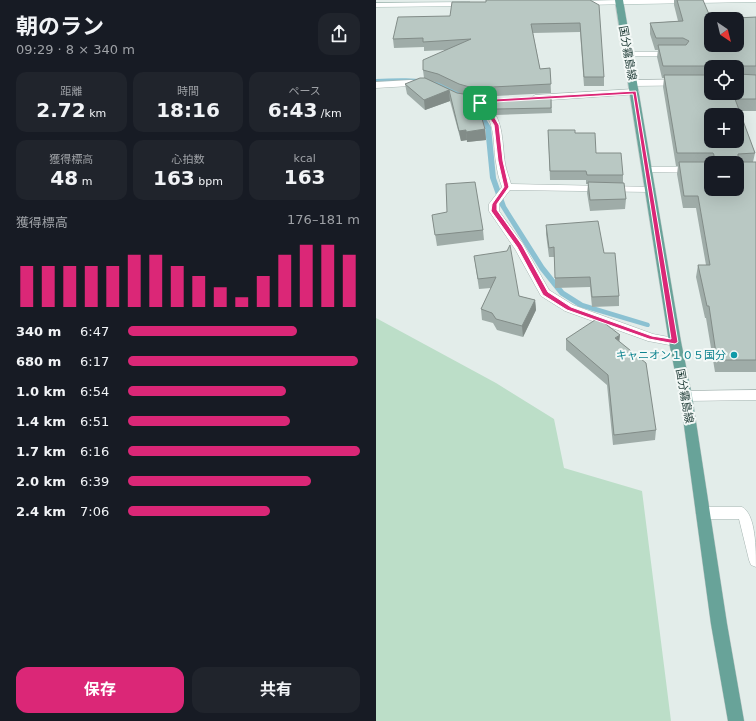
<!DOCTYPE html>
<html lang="ja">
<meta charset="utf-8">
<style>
:root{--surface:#171b24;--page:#20242c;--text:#f1f3f6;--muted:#9ea1a6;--accent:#db2777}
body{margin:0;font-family:"DejaVu Sans","Noto Sans JP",sans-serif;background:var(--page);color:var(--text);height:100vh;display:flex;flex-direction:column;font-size:15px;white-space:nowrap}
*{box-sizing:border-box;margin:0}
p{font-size:13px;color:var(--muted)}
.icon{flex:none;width:22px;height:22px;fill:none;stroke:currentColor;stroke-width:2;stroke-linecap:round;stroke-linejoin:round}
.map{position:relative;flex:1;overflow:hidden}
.side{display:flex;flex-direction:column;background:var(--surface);width:376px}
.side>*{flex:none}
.needle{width:26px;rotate:145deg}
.fabs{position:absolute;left:328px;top:12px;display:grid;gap:8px}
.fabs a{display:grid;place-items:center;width:40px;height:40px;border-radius:8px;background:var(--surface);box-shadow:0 4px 16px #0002;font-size:20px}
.pin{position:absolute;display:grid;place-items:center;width:34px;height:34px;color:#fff;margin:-17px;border-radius:8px;box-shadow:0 2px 6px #0006}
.round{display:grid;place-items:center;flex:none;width:42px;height:42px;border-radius:12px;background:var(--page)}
.overview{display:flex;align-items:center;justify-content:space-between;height:68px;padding:0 16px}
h1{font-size:22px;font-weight:700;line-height:30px}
.figures{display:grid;grid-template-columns:repeat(3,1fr);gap:6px;height:68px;padding:4px 16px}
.figures div{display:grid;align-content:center;border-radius:10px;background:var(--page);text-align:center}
.figures b{font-size:20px;font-weight:700}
.figures small{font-size:11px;font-weight:400}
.figures p{font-size:11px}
.chart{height:112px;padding:8px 16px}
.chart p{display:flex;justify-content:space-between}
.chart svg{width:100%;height:72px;margin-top:4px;stroke:var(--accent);stroke-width:6}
.action{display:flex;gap:8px;margin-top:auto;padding:8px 16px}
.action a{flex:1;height:46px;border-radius:12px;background:var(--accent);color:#fff;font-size:16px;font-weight:700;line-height:46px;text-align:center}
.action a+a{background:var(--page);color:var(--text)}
ul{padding:0 16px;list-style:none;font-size:13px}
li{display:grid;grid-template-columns:64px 48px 1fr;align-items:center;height:30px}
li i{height:10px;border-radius:5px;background:var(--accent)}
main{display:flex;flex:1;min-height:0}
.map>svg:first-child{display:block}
.green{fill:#bcdec8}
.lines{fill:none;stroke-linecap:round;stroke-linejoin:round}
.stream{fill:#8bc1d2;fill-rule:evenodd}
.lane-casing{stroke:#a6b5b2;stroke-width:1}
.street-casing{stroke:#a6b5b2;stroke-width:1}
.secondary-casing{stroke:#a2b9b3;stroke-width:1}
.primary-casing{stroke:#c1c9c8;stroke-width:1}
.lane{fill:#fff;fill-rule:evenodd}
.street{fill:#fff;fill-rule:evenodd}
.secondary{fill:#fff;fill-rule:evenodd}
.primary{fill:#68a399;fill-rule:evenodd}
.wall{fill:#9faca8;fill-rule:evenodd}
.shaded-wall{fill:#828c88}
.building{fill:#b9c8c3;stroke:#828c88;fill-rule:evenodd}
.route{fill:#db2777;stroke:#fff;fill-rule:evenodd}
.culture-dot{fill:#0f9aa8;stroke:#f4f9f7;stroke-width:1.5}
.labels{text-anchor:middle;stroke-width:4;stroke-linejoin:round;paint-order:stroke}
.street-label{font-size:11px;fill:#233f3a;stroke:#f4f9f7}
.culture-label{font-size:11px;fill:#0d838f;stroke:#f4f9f7;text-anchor:end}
</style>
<main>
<section class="side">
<div class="overview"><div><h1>朝のラン</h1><p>09:29 · 8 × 340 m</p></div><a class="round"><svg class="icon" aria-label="share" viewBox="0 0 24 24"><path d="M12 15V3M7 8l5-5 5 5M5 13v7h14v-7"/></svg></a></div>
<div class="figures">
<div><p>距離</p><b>2.72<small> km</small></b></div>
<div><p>時間</p><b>18:16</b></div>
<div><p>ペース</p><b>6:43<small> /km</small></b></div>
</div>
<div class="figures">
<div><p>獲得標高</p><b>48<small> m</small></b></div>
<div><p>心拍数</p><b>163<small> bpm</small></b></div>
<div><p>kcal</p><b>163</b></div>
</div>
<div class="chart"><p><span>獲得標高</span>176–181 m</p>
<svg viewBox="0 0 160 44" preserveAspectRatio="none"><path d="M5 44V19M15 44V19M25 44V19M35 44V19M45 44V19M55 44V12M65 44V12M75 44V19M85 44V25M95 44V32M105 44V38M115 44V25M125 44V12M135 44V6M145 44V6M155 44V12"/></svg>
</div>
<ul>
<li><b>340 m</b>6:47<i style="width:73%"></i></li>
<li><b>680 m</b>6:17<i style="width:99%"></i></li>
<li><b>1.0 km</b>6:54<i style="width:68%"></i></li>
<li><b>1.4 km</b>6:51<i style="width:70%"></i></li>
<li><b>1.7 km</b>6:16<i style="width:100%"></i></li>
<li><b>2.0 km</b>6:39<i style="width:79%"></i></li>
<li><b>2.4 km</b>7:06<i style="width:61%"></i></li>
</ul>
<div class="action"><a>保存</a><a>共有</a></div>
</section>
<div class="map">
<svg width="380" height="721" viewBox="0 0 380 721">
<rect width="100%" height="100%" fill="#e3edea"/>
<polygon class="green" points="0,318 120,383 178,419 188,468 266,491 295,721 0,721"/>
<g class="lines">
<g class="stream">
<path d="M0,79c31,-1 68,-4 93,20l-3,2 -2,-1c-31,-22 -52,-19 -88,-17z"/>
<polygon points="101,107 103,108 115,127 120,178 130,206 168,266 188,291 207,303 273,323 274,325 273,327 271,327 203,307 184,295 164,270 124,206 114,178 109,127 98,109"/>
</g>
<defs>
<path id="lane" d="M327,507h39c14,7 14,43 14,60l-5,-2 -2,-5 -10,-41h-36l-5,-2 -2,-4 2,-4z"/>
<g id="street">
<polygon points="249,52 297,52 301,54 297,56 249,56 248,54"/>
<polygon points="335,79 335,85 257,86 253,83 257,80"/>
<polygon points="34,80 47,81 51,84 47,87 34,86 0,88 0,82"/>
<polygon points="259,89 262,90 263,92 262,94 159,101 155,98 159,95"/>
<path d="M93,98c7,2 14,4 20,9 15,13 13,37 16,56 1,7 4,14 6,21l143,3 1,2 -5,3 -140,-2 -11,14v7l24,33 26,46 24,15 80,29 26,5 2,3 -2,3 -4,1 -27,-5 -83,-30 -24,-15 -26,-47 -26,-38v-7l13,-17c-3,-8 -5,-16 -6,-25 -3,-15 0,-38 -13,-51 -5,-5 -14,-5 -18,-10l1,-2z"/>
<polygon points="272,167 335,167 335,173 269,172 267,170 269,168"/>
<polygon points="380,390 380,400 310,401 306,399 304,396 306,393 310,391"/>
</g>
<g id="secondary">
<polygon points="244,0 380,0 380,2 203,5 199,3 203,1"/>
<polygon points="91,2 94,2 94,6 0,7 0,3"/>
</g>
<polygon id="primary" points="239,0 247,0 305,342 316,396 351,624 368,721 352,721 335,624 304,396 293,342"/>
</defs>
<use href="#lane" class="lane-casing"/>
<use href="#street" class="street-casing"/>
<use href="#secondary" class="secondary-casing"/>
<use href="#primary" class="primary-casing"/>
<use href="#lane" class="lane"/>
<use href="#street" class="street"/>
<use href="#secondary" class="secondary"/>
<use href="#primary" class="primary"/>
</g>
<g class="wall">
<path d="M214,0l14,77v9h-20l-4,-54 -47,1 7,36 10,-1 1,25 -74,4 6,8 1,10h-3l4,14 1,11 -19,2v-2l-6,1 -11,-40 -25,9 -18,-16 -2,-10 19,-6 -1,-8 23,-20 -22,1v-4l-30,1 -1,-9 57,-23zM56,81l7,2 21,10h-3z"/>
<path d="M298,0h29l7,19 46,-2v94h-17l16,42 -2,9h3v210h-41l-9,-54h-1l-9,-41 2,-12h8l-10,-57h-13l-6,-34 1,-8h-2l-13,-79 1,-9h-2l-5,-21 1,-7h-3l-5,-16v-11l28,-2 -4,-16zM335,67h26l-26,26z"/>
<polygon points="175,96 176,113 120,115 114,105 113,100"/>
<polygon points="172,130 199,133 220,153 247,175 247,183 250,199 249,209 214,211 211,193 212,184 210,184 210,180 174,180"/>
<polygon points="56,215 107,230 108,240 61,246"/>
<polygon points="170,225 228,253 243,296 243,306 216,307 214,287 179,288 179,257 173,257 170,234"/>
<polygon points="98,256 143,296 159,300 160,310 147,337 121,330 117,323 106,320 105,309 115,288 103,289"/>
<polygon points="190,339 243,341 280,430 279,440 237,445 231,385 190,350"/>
</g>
<g class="shaded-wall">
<polygon points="73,90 74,101 49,110 48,100"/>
<polygon points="109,129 110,140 91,142 90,132"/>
<polygon points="90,130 91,140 85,141 83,131"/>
<polygon points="159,300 160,310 147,337 146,326"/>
<polygon points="244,335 243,345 239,338"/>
</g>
<g class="building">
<polygon points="110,0 214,0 223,5 228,77 208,77 204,23 155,24 164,69 174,68 175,84 97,88 83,84 62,74 47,70 47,60 95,39 47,42 47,38 17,39 22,17 74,16 76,2 110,2"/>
<path d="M301,0h26l8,19v26h26v-26h-20l39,-2v49h-17l-1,1v7l18,1v24h-21l20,54 -17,1v7l1,1h17v198h-39l-8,-54h-2l-9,-41h12l-12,-69h-14l-5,-34h34l1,-7 -1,-2h-36l-13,-78h47v18h26v-26h-23l-1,-1h-50l-5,-21h28l3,-4 -6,-3h-27l-6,-15 33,-2zM335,115h26v26h-26zM335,163h26v26h-26z"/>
<polygon points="44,78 49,78 81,93 100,96 107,105 102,105 109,129 90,132 90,130 83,131 73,90 48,100 29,84"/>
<polygon points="175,96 175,108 120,109 113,100"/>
<polygon points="172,130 199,130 199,133 219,133 220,153 245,153 247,175 211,175 210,171 174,171"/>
<polygon points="99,182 107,230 59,235 56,215 71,212 70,184"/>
<polygon points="212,182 248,183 250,199 214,200"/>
<polygon points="222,221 228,253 239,253 243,296 216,297 214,277 179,278 178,247 173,248 170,225"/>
<polygon points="134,245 143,296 159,300 146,326 120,319 116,313 105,309 120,277 102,279 98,256 131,251"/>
<polygon points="222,318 244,335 239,338 270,363 280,430 238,435 232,375 190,339"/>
</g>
<path class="route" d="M260,91l42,251 -3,2 -26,-5 -82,-29 -24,-15 -26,-48 -26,-36 1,-7 12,-17 -6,-26 -4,-36 -15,-23 16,-3zM257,94l38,245 -19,-3 -81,-29 -23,-15 -26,-47 -25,-35v-6l12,-17 -6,-26 -4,-36 -10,-17 -5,-4 11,-2z"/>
<circle class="culture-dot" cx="358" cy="355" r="4"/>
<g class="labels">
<g class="street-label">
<text transform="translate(252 53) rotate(80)" y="4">国分霧島線</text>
<text transform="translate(309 396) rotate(80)" y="4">国分霧島線</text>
</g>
<g class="culture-label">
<text x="350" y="359">キャニオン１０５国分</text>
</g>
</g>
</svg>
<div class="fabs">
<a><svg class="needle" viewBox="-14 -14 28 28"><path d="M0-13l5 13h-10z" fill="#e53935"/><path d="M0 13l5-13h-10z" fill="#9ea1a6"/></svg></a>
<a><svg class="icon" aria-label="locate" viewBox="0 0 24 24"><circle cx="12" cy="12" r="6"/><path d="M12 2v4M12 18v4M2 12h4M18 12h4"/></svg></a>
<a>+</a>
<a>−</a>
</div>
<div class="pin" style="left:104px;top:103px;background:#1e9e55"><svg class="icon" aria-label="arrive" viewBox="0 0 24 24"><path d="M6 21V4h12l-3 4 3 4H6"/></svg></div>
</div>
</main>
